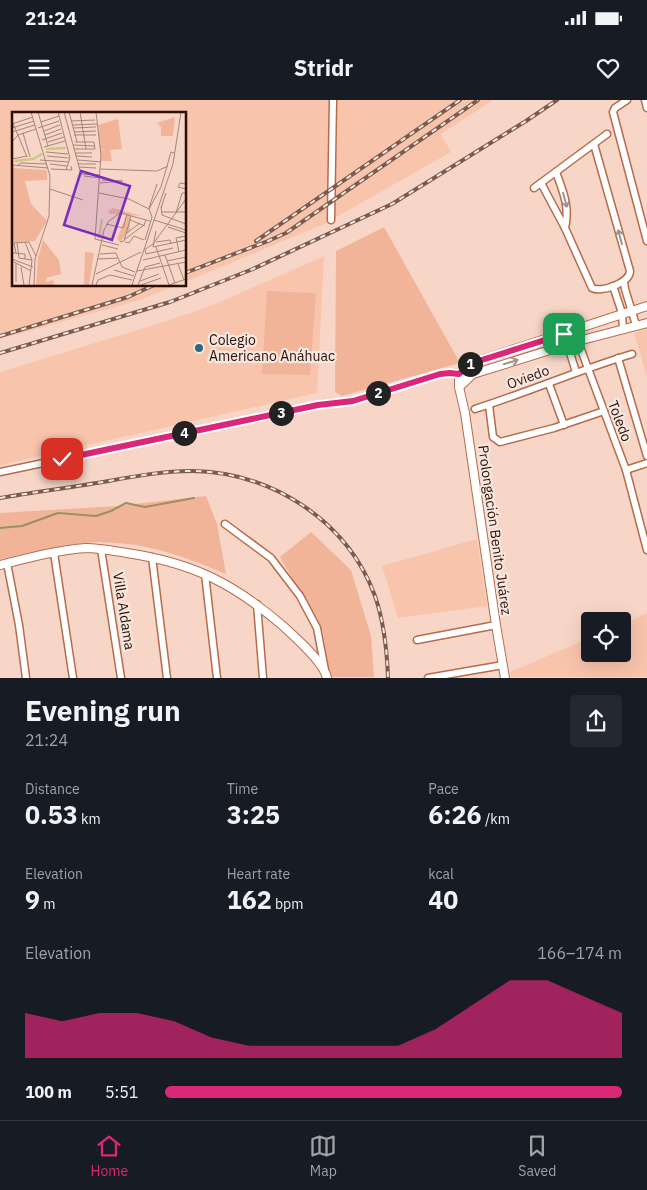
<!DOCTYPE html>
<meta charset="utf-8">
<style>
:root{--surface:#171b24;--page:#242831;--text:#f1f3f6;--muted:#9ea1a6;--line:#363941;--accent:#db2777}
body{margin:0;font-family:"IBM Plex Sans",sans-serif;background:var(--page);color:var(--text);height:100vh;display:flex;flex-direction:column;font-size:19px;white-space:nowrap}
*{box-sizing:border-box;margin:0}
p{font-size:16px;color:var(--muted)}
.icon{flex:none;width:28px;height:28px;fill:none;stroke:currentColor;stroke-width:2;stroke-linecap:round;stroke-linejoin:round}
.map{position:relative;height:578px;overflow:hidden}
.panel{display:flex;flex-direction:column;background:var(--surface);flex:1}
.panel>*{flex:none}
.tools{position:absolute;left:581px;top:512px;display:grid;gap:10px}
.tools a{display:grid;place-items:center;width:50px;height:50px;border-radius:5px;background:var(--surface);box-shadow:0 5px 20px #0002;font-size:25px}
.pin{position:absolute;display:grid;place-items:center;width:42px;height:42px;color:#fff;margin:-21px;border-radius:10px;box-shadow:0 2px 8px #0006}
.km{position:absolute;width:25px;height:25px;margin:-12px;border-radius:50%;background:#222;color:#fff;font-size:14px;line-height:25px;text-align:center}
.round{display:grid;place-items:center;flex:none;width:52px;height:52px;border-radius:5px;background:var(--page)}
.summary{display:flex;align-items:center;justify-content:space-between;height:85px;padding:0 25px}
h1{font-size:28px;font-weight:700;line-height:38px}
.figures{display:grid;grid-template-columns:repeat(3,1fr);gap:8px;height:85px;padding:5px 25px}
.figures div{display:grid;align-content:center}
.figures b{font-size:25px;font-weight:700}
.figures small{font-size:14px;font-weight:400}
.figures p{font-size:14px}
.chart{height:140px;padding:10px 25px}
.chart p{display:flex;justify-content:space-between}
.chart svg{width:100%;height:90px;margin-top:5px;fill:var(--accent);opacity:.7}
ul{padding:0 25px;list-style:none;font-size:16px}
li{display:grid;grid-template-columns:80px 60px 1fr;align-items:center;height:38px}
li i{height:12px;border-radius:6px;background:var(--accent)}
.status{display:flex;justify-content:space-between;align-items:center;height:35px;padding:0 25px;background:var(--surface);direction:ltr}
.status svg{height:14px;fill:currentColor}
header{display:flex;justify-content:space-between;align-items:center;height:65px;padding:0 25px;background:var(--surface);font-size:22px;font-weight:700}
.dock{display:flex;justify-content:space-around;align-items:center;height:70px;border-top:1px solid var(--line);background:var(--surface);font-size:14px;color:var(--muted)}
.dock a{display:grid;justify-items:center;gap:2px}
.dock .active{color:var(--accent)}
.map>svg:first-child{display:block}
.built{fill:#f9c4ac}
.green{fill:#f1b499}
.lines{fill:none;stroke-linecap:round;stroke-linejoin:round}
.stream{stroke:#9b9061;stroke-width:2}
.minor-casing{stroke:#b56c4a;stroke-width:9}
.tertiary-casing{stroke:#b56c4a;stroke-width:10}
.minor{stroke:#fff;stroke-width:6}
.tertiary{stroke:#fff;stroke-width:8}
.rail-casing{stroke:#7a5c4f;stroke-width:4}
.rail{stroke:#f8e7e0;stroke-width:2;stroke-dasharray:5.5;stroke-linecap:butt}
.oneway{stroke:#a0938d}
.route-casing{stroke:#fff;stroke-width:10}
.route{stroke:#db2777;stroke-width:6}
.poi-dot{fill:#2d6a81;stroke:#f8e7e0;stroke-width:2}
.labels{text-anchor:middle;stroke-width:4.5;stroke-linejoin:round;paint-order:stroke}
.poi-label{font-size:14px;fill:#2b0f02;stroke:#f8e7e0;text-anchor:start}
.street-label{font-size:14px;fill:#2b0f02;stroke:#f8e7e0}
.inset-river{fill:none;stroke:#cbc88a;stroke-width:2.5}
.inset-road{fill:none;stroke:#a58678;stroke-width:1}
.view{fill:#7b2cbf;fill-opacity:0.15;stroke:#7b2cbf;stroke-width:2.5}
.inset-edge{fill:none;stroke:#2b0f02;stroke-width:2.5}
</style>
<div class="status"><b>21:24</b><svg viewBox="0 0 49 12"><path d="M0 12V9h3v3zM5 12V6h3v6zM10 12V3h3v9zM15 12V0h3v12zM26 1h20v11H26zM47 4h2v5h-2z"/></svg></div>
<header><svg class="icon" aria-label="menu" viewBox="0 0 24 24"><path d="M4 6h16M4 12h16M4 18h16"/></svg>Stridr<svg class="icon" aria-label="heart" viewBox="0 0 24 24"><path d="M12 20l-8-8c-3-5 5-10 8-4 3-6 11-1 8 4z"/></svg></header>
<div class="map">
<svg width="647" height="578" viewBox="0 0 647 578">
<rect width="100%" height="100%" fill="#f7d6c7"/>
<g class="built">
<polygon points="0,0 493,0 441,34 451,52 324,124 185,182 185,14 14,14 14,185 177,185 140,200 0,239"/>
<polygon points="324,156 317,293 0,365 0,272 157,224 211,206"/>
<polygon points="647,229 647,277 634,233"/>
<polygon points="477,439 487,506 398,518 382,466"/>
<polygon points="647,513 647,577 511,577 510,572 590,538 590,554 622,554 623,524"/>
</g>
<g class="green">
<polygon points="384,127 460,263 342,296 335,292 336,151"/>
<polygon points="267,191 316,193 310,275 262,274"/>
<path d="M206,396l11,28 9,50c-50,-21 -96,-37 -151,-30 -25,3 -50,10 -75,15v-46l117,-7z"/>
<polygon points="311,432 351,470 371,536 374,577 330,577 323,532 280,457"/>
</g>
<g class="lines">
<polyline class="stream" points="0,428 22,426 58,413 96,416 111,411 126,403 145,407 194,398"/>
<defs>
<g id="minor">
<polyline points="627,0 615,8 613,12 647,141"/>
<polyline points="645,0 647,8"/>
<path d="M556,72c7,20 14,34 9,56"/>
<path d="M541,83l24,45 27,60c9,5 38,-5 38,-17l-36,-127"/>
<polyline points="534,88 607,34"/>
<polyline points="331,120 333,0"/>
<polyline points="624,182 625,189 636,225"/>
<polyline points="613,186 622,213 623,229"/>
<polyline points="574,231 626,370 647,450"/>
<polyline points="564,234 576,272"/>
<polyline points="618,258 647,356"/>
<polyline points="549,284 564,325"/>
<polyline points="489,305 493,337 500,342 554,328 604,311"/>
<path d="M475,309c53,-17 104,-39 157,-55"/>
<polyline points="626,370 647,363"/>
<path d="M0,372l324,-68 29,-3 87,-27c7,-1 16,-3 22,2"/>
<polyline points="225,424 271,458 300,496 317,528 325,570"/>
<polyline points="101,449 121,578"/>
<polyline points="54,453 73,578"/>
<polyline points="152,457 167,578"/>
<polyline points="7,463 19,525 26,578"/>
<polyline points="205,474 217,578"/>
<polyline points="257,504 263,578"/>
<polyline points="417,540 496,525"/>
<polyline points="428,578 503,565"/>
</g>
<g id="tertiary">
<polyline points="459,287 473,274 582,240 647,223"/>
<path d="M0,465c28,-7 57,-15 86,-17 14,0 28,3 41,5 66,10 106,30 156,73 12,11 41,36 44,52"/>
<polyline points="505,578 496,525 465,313 459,287 459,274 469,264 647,206"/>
</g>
</defs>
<use href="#minor" class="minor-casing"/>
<use href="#tertiary" class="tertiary-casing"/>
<use href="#minor" class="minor"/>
<use href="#tertiary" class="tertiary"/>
<defs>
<g id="rail">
<polyline points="256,141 460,0"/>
<polyline points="185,173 268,141 286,133 478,0"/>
<polyline points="0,236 128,197 154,185"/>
<polyline points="0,253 170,202 253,169 392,104 526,21 557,0"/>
<path d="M0,398c36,-6 73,-11 109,-17 27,-5 55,-10 83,-10 79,1 155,49 183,125 9,26 12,54 13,82"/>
</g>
</defs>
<use href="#rail" class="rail-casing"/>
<use href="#rail" class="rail"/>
</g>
<defs><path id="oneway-shaft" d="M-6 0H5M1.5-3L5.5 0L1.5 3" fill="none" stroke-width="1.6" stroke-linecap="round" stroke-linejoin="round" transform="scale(1.25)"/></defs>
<g class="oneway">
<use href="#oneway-shaft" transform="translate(565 100) rotate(75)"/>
<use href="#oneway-shaft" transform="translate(620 137) rotate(-106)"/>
<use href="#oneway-shaft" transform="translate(511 262) rotate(-17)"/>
</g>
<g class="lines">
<defs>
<polyline id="route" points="62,359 318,305 353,301 440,274 450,273 459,274 469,264 564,234"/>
</defs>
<use href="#route" class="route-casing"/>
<use href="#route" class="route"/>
</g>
<circle class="poi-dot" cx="199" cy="248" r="5"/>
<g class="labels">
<g class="poi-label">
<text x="209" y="245">Colegio<tspan x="209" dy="16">Americano Anáhuac</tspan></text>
</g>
<g class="street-label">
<text transform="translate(528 277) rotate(-20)" y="5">Oviedo</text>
<text transform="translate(620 321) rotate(69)" y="5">Toledo</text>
<text transform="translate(495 430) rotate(82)" y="5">Prolongación Benito Juárez</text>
<text transform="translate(124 511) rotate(81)" y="5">Villa Aldama</text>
</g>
</g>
<g transform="translate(12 12)">
<rect width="174" height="174" fill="#f7d6c7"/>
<path d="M163,5l-2,19h-12v-9l-4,-4zM106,7l4,30 -12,1 2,11h-11v-11h6l-7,-1 -2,-24zM0,56l35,2v10l-22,1 6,23 16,17 -12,20 -23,2zM101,96l29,8 -12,-1v15l-10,12 -3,-3 10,-25h-17l-2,-3zM31,128l16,20 2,14 -15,4v4l7,-2 1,5h-18l2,-27zM73,140l9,1 -5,32h-5z" fill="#f1b499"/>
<path class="inset-river" d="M34,37l20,-1M3,49l18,-2 9,-5M87,126l3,-19"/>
<path class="inset-road" d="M19,0l19,64 -1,40 -14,43 -1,26M26,0l10,34M46,0l12,46 -4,12M52,0l17,62 19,1M57,0l8,30M68,0l6,37M84,0l5,43 -6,84 24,6M0,9l15,36M59,9l24,-1M29,10l18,-6M0,12l21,-7M60,13l25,-1M0,16l22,-7M26,16l21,-7M61,16l23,-1M32,19l16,-6M0,20l23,-7M62,20l22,-1M11,21l7,24M33,23l16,-6M62,23h22M30,28l20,-7M0,30l6,-7 18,-6M36,30l16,-5M63,30h19M61,33l22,1M32,35l21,-6M62,37h21l-1,-7M34,40l22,2M63,41h17M35,44l22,2M64,44l16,1M0,47l15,-3M28,48l29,2M66,48l23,2M38,52l17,2M66,52h18M0,53l36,3M6,53l3,-2 26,1M67,55l17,1M39,57l21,1 -1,-4M88,57l57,2 11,-5M72,64l16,2M90,68l21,1M88,71l22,-2M174,72l-6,-1 -2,4 8,2M38,77l33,11M87,81l30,6 20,10 3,8M149,95l1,8 24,9M137,96l8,-24M149,96l5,-15M137,97l12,-22 10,-35 3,1M150,100h24M164,101l6,-20h4M118,108l15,6M142,108l32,10M94,112l17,4 4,-14M156,115l18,6M144,119l-3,16 33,-7M115,121l13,-10M113,127l19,-14 2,-5M133,128l7,-23M13,130l7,18 -3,25M108,130l4,-1 7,-25M113,130l4,1 5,-7 10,4M144,130l14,-2 1,4M5,131l2,15 13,2M90,133l16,4M144,135l13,38M132,138l9,-6 33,-45M133,138l1,4 27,-6M167,140l-3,-14 10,-2M1,141l12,1v5M4,141l-2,-10 15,-1 7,14M104,141l6,14 13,5M88,142l16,-1M153,143l10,28M0,147l21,8M86,147l20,-1M131,148l43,-10M0,149l19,10M155,149l19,-4M4,151v19M166,152l6,16M9,155l3,18M102,158l20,6M125,159l49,-9M84,162l45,-22M128,169l19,-7M80,173l12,-55 5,-9 11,-8 30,8M84,173l2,-5 12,-5 22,5M120,173l41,-121 8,-52M126,173l7,-18 15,-4M129,173l20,-7M157,173l17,-6"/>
<path class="view" d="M69,59l49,15 -18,54 -48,-15z"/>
<rect width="174" height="174" class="inset-edge"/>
</g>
</svg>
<div class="tools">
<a><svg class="icon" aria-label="locate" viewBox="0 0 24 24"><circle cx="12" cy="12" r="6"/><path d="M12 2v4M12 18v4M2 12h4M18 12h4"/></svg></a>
</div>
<div class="pin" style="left:564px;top:234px;background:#1e9e55"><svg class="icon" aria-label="arrive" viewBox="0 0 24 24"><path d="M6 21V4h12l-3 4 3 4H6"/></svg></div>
<div class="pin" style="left:62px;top:359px;background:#d93025"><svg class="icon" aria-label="check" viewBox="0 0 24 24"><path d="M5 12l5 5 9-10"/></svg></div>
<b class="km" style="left:470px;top:264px">1</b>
<b class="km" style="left:378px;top:293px">2</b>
<b class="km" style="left:281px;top:313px">3</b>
<b class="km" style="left:184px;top:333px">4</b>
</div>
<section class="panel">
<div class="summary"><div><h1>Evening run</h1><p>21:24</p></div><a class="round"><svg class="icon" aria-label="share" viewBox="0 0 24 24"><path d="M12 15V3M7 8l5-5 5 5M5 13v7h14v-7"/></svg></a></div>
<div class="figures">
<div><p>Distance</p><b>0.53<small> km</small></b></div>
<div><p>Time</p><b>3:25</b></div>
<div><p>Pace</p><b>6:26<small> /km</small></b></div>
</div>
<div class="figures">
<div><p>Elevation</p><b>9<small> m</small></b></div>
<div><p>Heart rate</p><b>162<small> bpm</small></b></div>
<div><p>kcal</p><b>40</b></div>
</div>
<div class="chart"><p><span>Elevation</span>166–174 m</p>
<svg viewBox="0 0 160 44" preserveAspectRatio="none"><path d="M0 44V22L10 26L20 22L30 22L40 26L50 34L60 38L70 38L80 38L90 38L100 38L110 30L120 18L130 6L140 6L150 14L160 22V44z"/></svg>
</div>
<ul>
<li><b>100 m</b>5:51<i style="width:100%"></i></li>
</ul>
</section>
<nav class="dock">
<a class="active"><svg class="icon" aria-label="home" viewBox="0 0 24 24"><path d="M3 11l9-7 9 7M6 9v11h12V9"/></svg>Home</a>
<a><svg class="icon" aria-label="map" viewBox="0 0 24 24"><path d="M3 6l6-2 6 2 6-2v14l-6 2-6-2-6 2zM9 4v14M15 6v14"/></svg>Map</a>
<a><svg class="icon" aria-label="saved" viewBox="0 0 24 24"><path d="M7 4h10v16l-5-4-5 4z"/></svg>Saved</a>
</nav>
